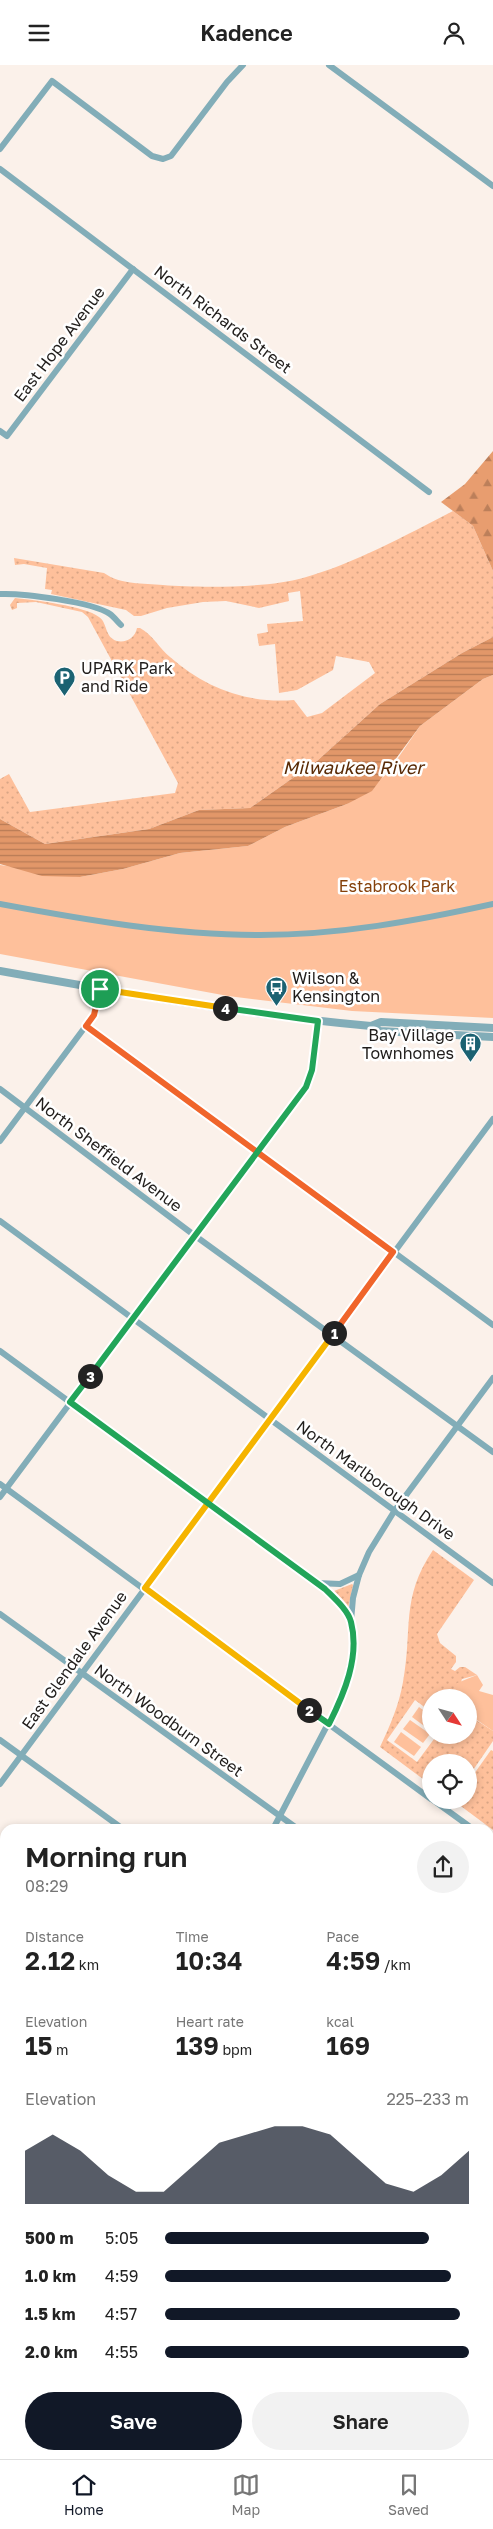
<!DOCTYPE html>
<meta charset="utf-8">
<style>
:root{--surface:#fff;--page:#f2f2f2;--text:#222;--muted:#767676;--line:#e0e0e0;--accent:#111827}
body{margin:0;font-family:"Golos Text",sans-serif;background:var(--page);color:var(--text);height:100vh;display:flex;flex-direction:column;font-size:19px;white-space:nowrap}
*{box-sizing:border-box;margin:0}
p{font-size:16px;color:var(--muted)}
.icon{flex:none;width:28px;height:28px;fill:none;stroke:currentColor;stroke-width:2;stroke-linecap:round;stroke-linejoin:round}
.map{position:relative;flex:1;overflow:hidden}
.details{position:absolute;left:0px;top:1759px;width:494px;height:636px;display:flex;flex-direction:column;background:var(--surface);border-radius:15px 15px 0 0;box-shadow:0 2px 8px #0003}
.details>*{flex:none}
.needle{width:32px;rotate:126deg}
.buttons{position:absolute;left:422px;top:1624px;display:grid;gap:10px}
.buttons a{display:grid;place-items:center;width:55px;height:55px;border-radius:50%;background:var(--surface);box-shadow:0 2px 8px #0003;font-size:25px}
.pin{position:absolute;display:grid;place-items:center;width:42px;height:42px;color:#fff;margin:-21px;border:2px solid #fff;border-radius:50%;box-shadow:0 1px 5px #0007}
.km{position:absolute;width:25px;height:25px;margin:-12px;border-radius:50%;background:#222;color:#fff;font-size:14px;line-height:25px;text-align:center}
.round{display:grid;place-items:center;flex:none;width:52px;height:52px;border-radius:26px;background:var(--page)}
.headline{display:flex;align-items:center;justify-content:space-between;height:85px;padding:0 25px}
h1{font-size:28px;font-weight:600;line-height:38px}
.metrics{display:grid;grid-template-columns:repeat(3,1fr);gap:8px;height:85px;padding:5px 25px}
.metrics div{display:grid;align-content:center}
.metrics b{font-size:25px;font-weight:600}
.metrics small{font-size:14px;font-weight:400}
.metrics p{font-size:14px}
.chart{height:140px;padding:10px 25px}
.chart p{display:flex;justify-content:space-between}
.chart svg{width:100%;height:90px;margin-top:5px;fill:var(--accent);opacity:.7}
.action{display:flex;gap:10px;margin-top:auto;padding:10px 25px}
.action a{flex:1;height:58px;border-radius:30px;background:var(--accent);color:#fff;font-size:20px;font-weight:600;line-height:58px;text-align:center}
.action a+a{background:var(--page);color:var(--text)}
ul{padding:0 25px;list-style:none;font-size:16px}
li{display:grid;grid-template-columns:80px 60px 1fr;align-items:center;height:38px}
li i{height:12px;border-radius:6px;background:var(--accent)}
header{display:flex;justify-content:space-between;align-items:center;height:65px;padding:0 25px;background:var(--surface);font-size:22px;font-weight:600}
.menu{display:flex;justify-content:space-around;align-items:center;height:70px;border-top:1px solid var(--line);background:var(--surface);font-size:14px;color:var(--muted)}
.menu a{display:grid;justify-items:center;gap:2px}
.menu .active{color:var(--accent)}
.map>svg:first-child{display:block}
.grass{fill:url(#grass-dots)}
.forest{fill:url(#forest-firs)}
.park{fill:#fec09b}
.water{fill:url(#water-rules)}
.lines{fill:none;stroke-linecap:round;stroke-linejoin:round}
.minor{stroke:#82adb8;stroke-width:6}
.tertiary{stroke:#82adb8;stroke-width:8}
.secondary{stroke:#458a9a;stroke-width:9}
.split-1-casing{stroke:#fff;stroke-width:10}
.split-2-casing{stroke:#fff;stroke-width:10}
.split-3-casing{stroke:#fff;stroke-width:10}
.split-4-casing{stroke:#fff;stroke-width:10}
.split-5-casing{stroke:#fff;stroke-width:10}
.split-1{stroke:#f0652b;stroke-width:6}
.split-2{stroke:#f5b400;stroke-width:6}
.split-3{stroke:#22a559;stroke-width:6}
.split-4{stroke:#22a559;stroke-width:6}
.split-5{stroke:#f5b400;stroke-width:6}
.labels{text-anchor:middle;stroke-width:5;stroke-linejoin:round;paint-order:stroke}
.street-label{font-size:16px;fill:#201d1b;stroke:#fff}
.poi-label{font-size:16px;fill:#201d1b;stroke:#fff;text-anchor:start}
.park-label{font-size:16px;fill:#85410b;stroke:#fff}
.water-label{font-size:18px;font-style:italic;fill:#592a05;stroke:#fff}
</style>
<header><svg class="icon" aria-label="menu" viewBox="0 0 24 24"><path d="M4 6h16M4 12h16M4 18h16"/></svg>Kadence<svg class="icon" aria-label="person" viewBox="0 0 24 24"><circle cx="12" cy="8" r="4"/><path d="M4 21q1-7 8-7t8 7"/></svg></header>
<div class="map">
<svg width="493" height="2394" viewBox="0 0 493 2394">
<defs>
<pattern id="grass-dots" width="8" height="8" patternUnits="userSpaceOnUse" patternTransform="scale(1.25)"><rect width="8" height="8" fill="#fec09b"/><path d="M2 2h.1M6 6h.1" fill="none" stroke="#d9a585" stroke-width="1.8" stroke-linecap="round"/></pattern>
<pattern id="forest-firs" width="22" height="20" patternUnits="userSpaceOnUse" patternTransform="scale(1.25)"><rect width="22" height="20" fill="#e89d6f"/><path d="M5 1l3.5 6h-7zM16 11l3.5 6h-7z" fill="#bc7f5a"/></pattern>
<pattern id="water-rules" width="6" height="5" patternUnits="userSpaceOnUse" patternTransform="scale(1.25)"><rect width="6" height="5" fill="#e29769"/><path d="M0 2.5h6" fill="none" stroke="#b77b56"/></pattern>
</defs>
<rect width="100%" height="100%" fill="#fbf1ea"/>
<g class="grass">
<path d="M453,446l20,15 20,45v66l-31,16 -82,51 -63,57 -67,47 -51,2 -50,19 -104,15 -45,-25v-40l9,-5 21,38 145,-19 3,-10 -90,-166 -6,-5 -46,-10 -19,1v5l-5,2 -2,-5 5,-7c19,2 70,8 84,19 9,6 5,20 18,24 9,2 18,-3 20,-13h3c12,6 20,21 30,29 35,31 77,47 124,43l13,17 15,-4 53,-40 -6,-11 -33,-6 -3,14 -36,20 -18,3 -4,-49 -16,2 -2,-12 11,-2 -1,-8 36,-3 -3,-30 -12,2 1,8 -30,7 -33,-7 -23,1 -36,6 -26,8h-7l-8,-6 -75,-16 1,-4 -7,-1 2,-21 -23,-4 -9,1 -1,-7 90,15c17,12 39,10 59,12 37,3 105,3 140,-7 53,-15 101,-42 150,-67z"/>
<path d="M433,1485l41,30 -37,54 3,9 16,13v6l-5,7 4,2 5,-4h5l12,8 -15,4 -6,18h-25v15l-16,-12 -28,40 30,22 20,-27h32l1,-14 9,3 -6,-6 20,13v10l-24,35v-13h-38v22l-51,-38c10,-21 19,-42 23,-65 10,-53 -3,-83 30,-132z"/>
<polygon points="352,1519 353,1520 348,1544 334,1526"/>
<polygon points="491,1685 493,1686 493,1765 454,1736 469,1735 469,1716"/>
</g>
<polygon class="forest" points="493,386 493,506 473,461 441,437 465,419"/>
<g class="park">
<polygon points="493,610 493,953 352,946 228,931 0,889 0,800 80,812 123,804 180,788 248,781 285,762 347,739 387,709 420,661 483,614"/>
<polygon points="477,1610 483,1620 479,1626 493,1630 493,1666 474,1653 479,1659 477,1662 470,1656 469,1658 469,1632 456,1632 453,1629 457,1618"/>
<polygon points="419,1642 431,1651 431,1666 412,1652"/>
<polygon points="410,1655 430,1669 423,1678 403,1664"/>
<polygon points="401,1667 421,1682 414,1691 394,1677"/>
</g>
<polygon class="water" points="493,572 493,610 483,614 420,661 372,726 347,739 285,762 248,781 180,788 123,804 80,812 42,811 0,799 0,754 45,779 149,764 199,745 250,743 317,696 380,639 462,588"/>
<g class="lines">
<g class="minor">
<polyline points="329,0 493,121"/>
<polyline points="0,84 52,16 152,91 163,94 171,91 227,17 243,0"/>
<polyline points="0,104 429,427"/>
<polyline points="0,366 7,371 133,204"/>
<path d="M0,529c22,-1 93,8 110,20 4,3 7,7 11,11"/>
<path d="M0,839c86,16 172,31 260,31 79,0 156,-14 233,-31"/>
<polyline points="86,961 493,1260"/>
<polyline points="0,1024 194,1170 493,1387"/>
<polyline points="0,1076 94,950 100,924"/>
<polyline points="0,1156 493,1518"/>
<polyline points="0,1286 325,1524 338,1537 351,1556"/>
<polyline points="0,1419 431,1734"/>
<polyline points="0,1432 306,1022 312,1005 318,957"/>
<polyline points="317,1518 340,1519 359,1510"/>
<polyline points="0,1549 298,1764"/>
<polyline points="0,1675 123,1764"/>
<polyline points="0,1719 493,1054"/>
<polyline points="433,1735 473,1764"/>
<polyline points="273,1764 343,1630 354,1581 351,1556 353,1533 359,1510 369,1487 395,1445 493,1313"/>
<polyline points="489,1775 493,1778"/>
<polyline points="0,1806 5,1810"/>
<polyline points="489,1901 493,1904"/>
<polyline points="0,1936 5,1941"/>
<polyline points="0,1976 5,1970"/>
<polyline points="0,2009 5,2001"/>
<polyline points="489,2024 493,2027"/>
<polyline points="0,2062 5,2065"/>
<polyline points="489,2167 493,2170"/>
<polyline points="489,2215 493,2209"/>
<polyline points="489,2293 493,2296"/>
<polyline points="0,2321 5,2325"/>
<polyline points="0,2343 5,2343"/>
<polyline points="443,2390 448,2394"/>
<polyline points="356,2394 359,2390"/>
</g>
<g class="tertiary">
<path d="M0,906c123,22 246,44 371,55l9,5 113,6"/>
<polyline points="371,961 381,957 493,963"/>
</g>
<g class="secondary">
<polyline points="489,1847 493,1841"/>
<polyline points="489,1865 493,1859"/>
<polyline points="0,2190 5,2194"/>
<polyline points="264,2390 269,2394"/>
<polyline points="94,2394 97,2390"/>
</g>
</g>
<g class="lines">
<defs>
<polyline id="split-1" points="100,924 94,950 86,961 393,1187 334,1268"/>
<polyline id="split-2" points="309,1645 145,1523 334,1268"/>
<path id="split-3" d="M90,1311l-20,26 255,187c9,9 23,21 26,33 9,35 -7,72 -22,102l-20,-14"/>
<polyline id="split-4" points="90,1311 306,1022 312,1005 318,956 225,943"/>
<polyline id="split-5" points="100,924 225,943"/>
</defs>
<use href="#split-1" class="split-1-casing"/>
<use href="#split-2" class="split-2-casing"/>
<use href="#split-3" class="split-3-casing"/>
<use href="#split-4" class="split-4-casing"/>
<use href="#split-5" class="split-5-casing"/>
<use href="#split-1" class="split-1"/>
<use href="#split-2" class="split-2"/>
<use href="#split-3" class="split-3"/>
<use href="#split-4" class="split-4"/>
<use href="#split-5" class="split-5"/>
</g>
<defs>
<symbol id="parking-pin" viewBox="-11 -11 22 30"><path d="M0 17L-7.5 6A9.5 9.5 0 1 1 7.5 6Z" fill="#1b6272" stroke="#fff"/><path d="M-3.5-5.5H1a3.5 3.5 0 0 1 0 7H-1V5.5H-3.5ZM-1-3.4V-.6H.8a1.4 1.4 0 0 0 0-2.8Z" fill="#fff"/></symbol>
<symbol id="bus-pin" viewBox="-11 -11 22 30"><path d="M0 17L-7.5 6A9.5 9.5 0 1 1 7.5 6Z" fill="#1b6272" stroke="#fff"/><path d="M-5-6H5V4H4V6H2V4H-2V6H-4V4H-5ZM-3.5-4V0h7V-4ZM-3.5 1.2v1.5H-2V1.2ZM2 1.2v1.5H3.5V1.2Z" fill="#fff"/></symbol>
<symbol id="building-pin" viewBox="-11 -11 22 30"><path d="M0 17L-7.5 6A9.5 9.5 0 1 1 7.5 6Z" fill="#1b6272" stroke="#fff"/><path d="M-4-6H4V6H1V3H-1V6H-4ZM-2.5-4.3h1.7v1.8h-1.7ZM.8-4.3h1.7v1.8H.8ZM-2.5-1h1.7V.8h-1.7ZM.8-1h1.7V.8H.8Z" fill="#fff"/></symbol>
</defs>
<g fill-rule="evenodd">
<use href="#parking-pin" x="52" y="600" width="25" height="34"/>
<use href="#bus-pin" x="264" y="910" width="25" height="34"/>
<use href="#building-pin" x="458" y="966" width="25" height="34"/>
</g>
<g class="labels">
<g class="street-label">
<text transform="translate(223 254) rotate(37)" y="6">North Richards Street</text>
<text transform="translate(59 279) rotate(-53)" y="6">East Hope Avenue</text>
<text transform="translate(109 1089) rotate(37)" y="6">North Sheffield Avenue</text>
<text transform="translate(376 1415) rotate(36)" y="6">North Marlborough Drive</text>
<text transform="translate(74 1595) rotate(-54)" y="6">East Glendale Avenue</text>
<text transform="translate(169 1655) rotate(36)" y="6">North Woodburn Street</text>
</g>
<g class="poi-label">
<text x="81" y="609">UPARK Park<tspan x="81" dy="18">and Ride</tspan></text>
<text x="292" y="919">Wilson &amp;<tspan x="292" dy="18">Kensington</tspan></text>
<text x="454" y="976" text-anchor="end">Bay Village<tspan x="454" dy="18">Townhomes</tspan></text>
</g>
<g class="park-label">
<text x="397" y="827">Estabrook Park</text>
</g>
<g class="water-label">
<text x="353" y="709">Milwaukee River</text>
</g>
</g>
</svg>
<div class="buttons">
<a><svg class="needle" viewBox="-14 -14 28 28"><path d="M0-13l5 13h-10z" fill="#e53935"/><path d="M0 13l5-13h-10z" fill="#767676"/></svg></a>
<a><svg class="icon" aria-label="locate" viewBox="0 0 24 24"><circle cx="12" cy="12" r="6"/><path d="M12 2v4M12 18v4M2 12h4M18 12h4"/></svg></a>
</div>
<div class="pin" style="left:100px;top:924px;background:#1e9e55"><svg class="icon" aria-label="arrive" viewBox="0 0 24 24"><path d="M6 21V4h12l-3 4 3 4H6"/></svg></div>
<b class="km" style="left:334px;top:1268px">1</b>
<b class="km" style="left:309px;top:1645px">2</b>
<b class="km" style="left:90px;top:1311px">3</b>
<b class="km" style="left:225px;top:943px">4</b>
<section class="details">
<div class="headline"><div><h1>Morning run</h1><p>08:29</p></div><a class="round"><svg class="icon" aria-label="share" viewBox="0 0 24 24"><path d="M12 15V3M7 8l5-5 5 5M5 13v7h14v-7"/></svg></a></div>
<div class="metrics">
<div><p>Distance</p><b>2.12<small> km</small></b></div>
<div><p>Time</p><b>10:34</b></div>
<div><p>Pace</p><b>4:59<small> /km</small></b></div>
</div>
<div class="metrics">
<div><p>Elevation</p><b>15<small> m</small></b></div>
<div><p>Heart rate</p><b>139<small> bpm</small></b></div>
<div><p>kcal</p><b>169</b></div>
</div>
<div class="chart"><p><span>Elevation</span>225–233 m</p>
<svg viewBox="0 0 160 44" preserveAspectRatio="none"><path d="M0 44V18L10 10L20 18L30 30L40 38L50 38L60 26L70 14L80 10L90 6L100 6L110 10L120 22L130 34L140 38L150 30L160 18V44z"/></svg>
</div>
<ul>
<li><b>500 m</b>5:05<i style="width:87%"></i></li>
<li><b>1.0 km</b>4:59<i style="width:94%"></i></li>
<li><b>1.5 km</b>4:57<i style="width:97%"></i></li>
<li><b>2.0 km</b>4:55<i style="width:100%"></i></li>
</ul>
<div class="action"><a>Save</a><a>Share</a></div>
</section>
</div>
<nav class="menu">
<a class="active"><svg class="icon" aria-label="home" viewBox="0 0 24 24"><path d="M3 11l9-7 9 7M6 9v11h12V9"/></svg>Home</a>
<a><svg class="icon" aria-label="map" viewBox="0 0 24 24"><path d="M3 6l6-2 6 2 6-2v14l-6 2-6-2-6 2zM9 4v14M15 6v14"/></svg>Map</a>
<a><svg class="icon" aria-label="saved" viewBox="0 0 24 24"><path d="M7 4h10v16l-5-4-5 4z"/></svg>Saved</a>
</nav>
